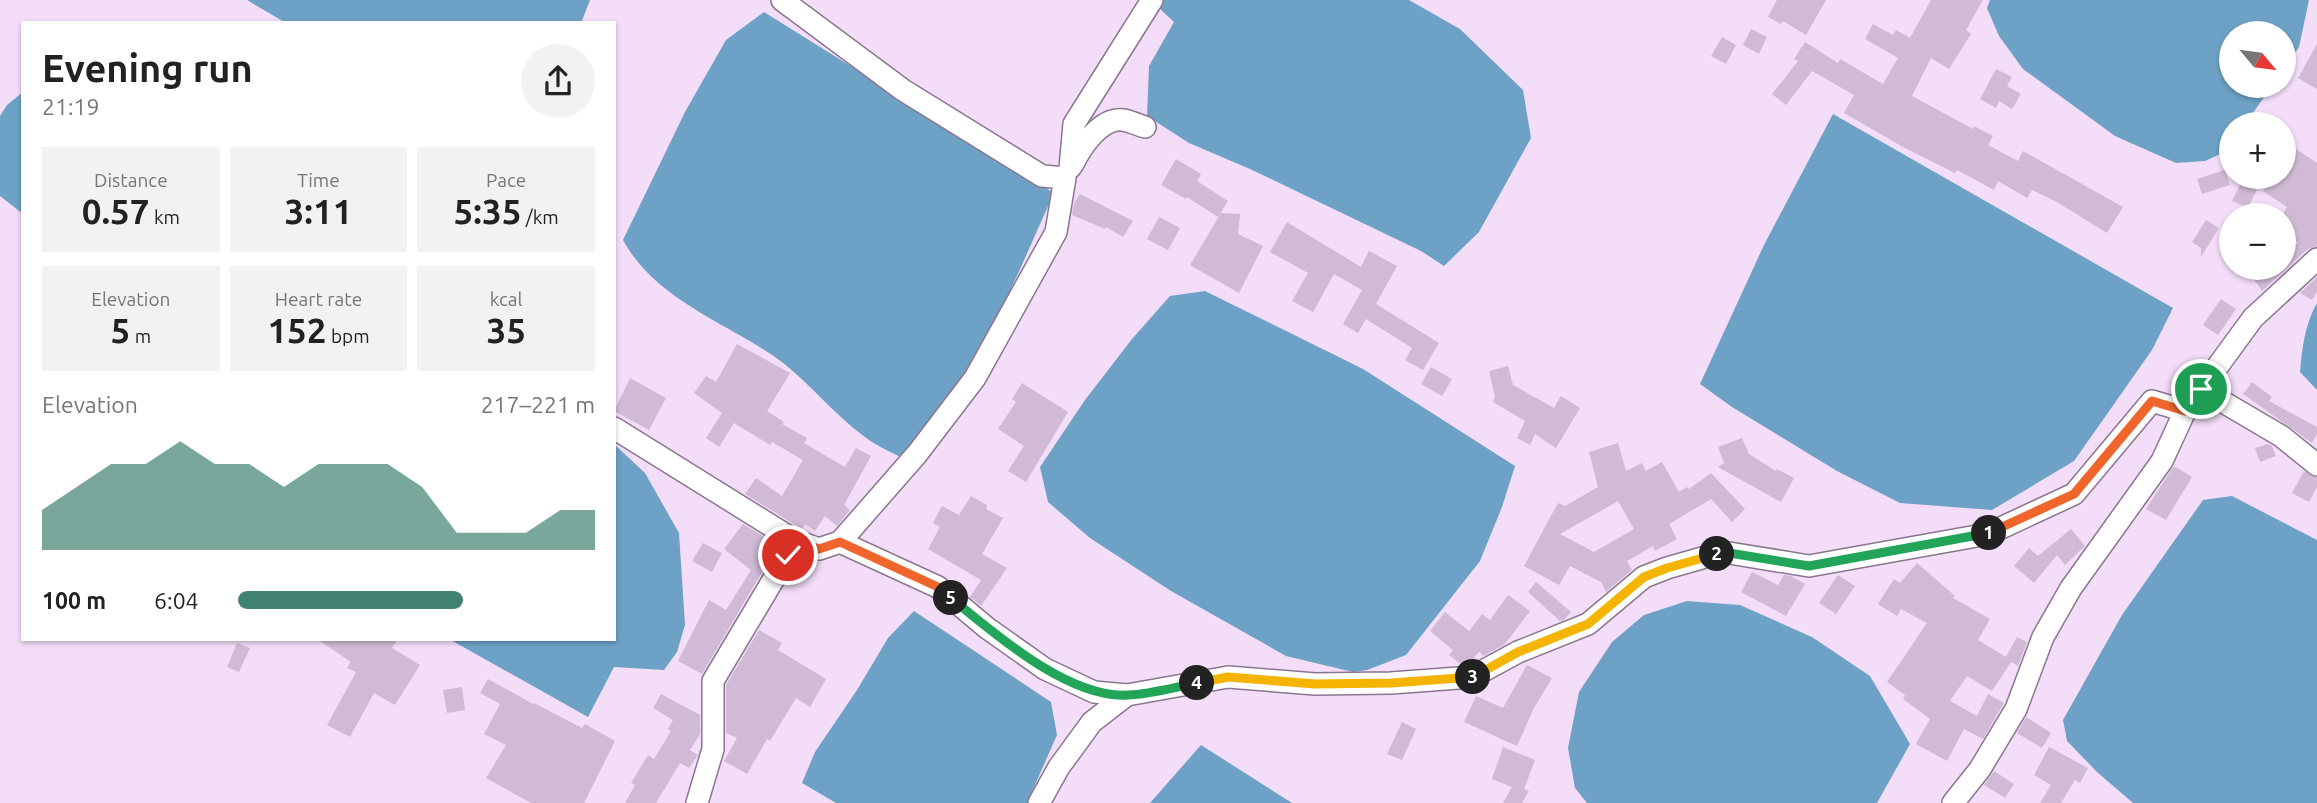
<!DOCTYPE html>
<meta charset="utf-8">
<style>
:root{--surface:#fff;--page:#f2f2f2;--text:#222;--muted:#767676;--accent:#418272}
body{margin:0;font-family:Ubuntu,sans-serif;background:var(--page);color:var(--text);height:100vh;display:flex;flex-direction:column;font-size:26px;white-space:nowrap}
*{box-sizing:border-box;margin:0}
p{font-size:23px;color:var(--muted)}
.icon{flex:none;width:38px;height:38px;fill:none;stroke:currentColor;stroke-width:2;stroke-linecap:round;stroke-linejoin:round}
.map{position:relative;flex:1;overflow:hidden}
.sheet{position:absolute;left:21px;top:21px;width:595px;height:620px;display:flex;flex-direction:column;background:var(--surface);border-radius:0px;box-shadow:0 2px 5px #0004}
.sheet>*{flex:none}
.needle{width:46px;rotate:119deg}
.controls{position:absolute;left:2219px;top:21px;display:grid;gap:14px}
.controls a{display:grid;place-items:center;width:77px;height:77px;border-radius:50%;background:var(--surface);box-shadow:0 2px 5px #0004;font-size:35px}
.pin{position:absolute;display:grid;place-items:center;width:60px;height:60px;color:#fff;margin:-30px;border:4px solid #fff;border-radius:50%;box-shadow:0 2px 7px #0007}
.km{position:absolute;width:35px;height:35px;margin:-18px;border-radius:50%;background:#222;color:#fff;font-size:19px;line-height:35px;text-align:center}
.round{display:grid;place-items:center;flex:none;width:74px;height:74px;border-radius:37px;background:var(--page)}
.headline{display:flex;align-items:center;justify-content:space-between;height:119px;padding:0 21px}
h1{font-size:38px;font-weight:600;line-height:52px}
.metrics{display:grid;grid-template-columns:repeat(3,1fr);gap:10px;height:119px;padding:7px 21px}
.metrics div{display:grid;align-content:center;border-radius:0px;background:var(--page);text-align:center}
.metrics b{font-size:35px;font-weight:600}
.metrics small{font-size:19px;font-weight:400}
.metrics p{font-size:19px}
.chart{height:196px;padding:14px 21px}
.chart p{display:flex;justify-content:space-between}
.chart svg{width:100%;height:126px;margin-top:7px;fill:var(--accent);opacity:.7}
ul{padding:0 21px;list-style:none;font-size:23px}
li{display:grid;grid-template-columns:112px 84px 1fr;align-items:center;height:52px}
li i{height:18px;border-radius:9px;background:var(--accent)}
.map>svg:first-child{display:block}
.water{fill:#6da2c6}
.building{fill:#d0bad5;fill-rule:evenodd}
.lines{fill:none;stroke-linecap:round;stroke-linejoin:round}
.minor-casing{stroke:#8b7690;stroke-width:24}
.minor{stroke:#fff;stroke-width:21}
.split-1-casing{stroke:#fff;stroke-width:14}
.split-2-casing{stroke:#fff;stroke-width:14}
.split-3-casing{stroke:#fff;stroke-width:14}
.split-4-casing{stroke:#fff;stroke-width:14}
.split-5-casing{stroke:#fff;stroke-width:14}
.split-6-casing{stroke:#fff;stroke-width:14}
.split-1{stroke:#f0652b;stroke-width:9}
.split-2{stroke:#22a559;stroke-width:9}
.split-3{stroke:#f5b400;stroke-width:9}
.split-4{stroke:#f5b400;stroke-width:9}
.split-5{stroke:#22a559;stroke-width:9}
.split-6{stroke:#f0652b;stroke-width:9}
</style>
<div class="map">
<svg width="2317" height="803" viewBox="0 0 2317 803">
<rect width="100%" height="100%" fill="#f3ddf9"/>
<g class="water">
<polygon points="247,0 590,0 581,23 286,23"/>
<polygon points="1162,0 1409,0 1460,29 1523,90 1531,138 1479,232 1444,266 1421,251 1250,169 1189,143 1147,116 1149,66 1174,22 1158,7"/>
<polygon points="1990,0 2309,0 2299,47 2284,69 2284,33 2231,33 2231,86 2272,86 2245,124 2231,124 2231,143 2225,152 2205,161 2176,163 2115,136 2023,69 1999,36 1987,8"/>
<path d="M764,12l290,181c-42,92 -79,192 -152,265 -12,-7 -26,-12 -37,-21 -30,-22 -54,-52 -83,-75 -53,-39 -126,-61 -159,-122l62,-128 41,-72z"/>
<polygon points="23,92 23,214 0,196 0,116 7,105"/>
<polygon points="1833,114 2173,308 2152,350 2074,461 1992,510 1900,503 1837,471 1732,407 1700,384 1764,245"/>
<polygon points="1205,291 1363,369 1515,466 1502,507 1480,561 1406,655 1367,670 1353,672 1286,656 1171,591 1090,538 1048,502 1040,467 1085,400 1132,339 1170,296"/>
<path d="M2317,303v87l-17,-18c2,-24 5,-48 17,-69z"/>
<polygon points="614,444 645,473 679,533 685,625 677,652 664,670 614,667 588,717 449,639 614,639"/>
<polygon points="2232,496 2317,540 2317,803 2133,803 2097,772 2067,741 2063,720 2122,615 2203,500"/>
<polygon points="1687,601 1740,605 1812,637 1870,676 1910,744 1877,803 1587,803 1575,788 1568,748 1579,692 1612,642 1644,615"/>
<polygon points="914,611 1051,702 1057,735 1027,803 836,803 802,783 815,752 857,690 888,638"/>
<polygon points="1201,745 1292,803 1150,803"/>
</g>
<g class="building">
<polygon points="1777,0 1826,0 1806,35 1783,21 1781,24 1768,17"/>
<polygon points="1931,0 1983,0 1966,30 1971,34 1949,69 1931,58 1912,96 1973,129 1974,126 1993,136 1988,145 2018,161 2023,151 2123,207 2107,233 2057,202 2032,190 2027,198 1998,181 1994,190 1957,170 1955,173 1903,147 1844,113 1854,95 1812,71 1786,105 1772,94 1798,61 1794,59 1805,42 1838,63 1840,59 1883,84 1898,58 1865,39 1873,24 1893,35 1896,30 1910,38"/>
<polygon points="1751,29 1767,37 1759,54 1743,45"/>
<polygon points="1722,37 1736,45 1726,64 1711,56"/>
<polygon points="2317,44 2317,89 2298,78"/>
<polygon points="1996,69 2012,77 2007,86 2021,94 2012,109 1999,101 1996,108 1980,99"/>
<polygon points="2284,141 2317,163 2317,246 2308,249 2262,291 2246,268 2284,268 2284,255 2298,243 2284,232 2284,212 2287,207 2263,191 2273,177 2284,177"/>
<polygon points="1176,159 1201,174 1197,181 1228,201 1218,217 1187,197 1186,199 1161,185"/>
<polygon points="2225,170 2230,185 2202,194 2197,179"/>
<polygon points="2244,177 2263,177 2248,208 2232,201"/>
<polygon points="1080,194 1133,221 1123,237 1106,227 1105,229 1072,215 1074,203"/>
<polygon points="1221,213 1240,214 1238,234 1263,246 1239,293 1190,265"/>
<polygon points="1159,217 1180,228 1168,250 1147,239"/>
<polygon points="2206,220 2219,228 2201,257 2201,248 2192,242"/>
<polygon points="1287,222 1361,267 1369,251 1397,266 1376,304 1439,343 1423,370 1405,360 1412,348 1366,319 1358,333 1343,324 1362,290 1334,274 1313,312 1292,301 1308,273 1270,252"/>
<polygon points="2317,277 2317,292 2312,300 2300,293"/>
<polygon points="2221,299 2236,309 2218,335 2203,325"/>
<polygon points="737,344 790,373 767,411 784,422 782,424 807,438 804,443 845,467 856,448 871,456 844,505 850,510 837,526 825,516 815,531 805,524 802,529 745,494 756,478 782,496 803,460 772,442 770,445 734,423 719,447 706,438 722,413 694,393 706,376 716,382"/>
<polygon points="1508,366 1513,385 1554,408 1561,396 1580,408 1556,448 1535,434 1530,445 1517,438 1525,421 1493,402 1495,397 1489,371"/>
<polygon points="1431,367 1452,379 1442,396 1421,384"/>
<polygon points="630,378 666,398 649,430 614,411"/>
<polygon points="2252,382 2272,397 2269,401 2317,427 2317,434 2312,443 2243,394"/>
<polygon points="1022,383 1068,412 1026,482 1008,471 1024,446 998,429 1016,402 1012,399"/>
<polygon points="1742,438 1749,454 1776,471 1777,469 1794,478 1781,502 1718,467 1724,463 1718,447"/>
<path d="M1618,443l8,28 16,-8 4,8 16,-9 17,30 8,-5 2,2 22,-16 34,36 -13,13 -21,-23 -42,25 8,15 -22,12 -2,-5 -26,15 5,9 -26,22 -5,-10 -31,-16 -11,19 -35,-19 34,-63 7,3 33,-19 -9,-35zM1618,501l16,28 -40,23 -34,-18z"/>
<polygon points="2268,444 2272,446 2276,456 2260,462 2255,448"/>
<polygon points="2174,466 2192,477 2166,520 2146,509"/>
<polygon points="2304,471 2317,478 2317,487 2309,502 2292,493"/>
<polygon points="971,496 987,505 986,509 1003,518 982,554 1007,568 981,606 970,597 981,580 928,549 940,527 933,523 942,506 959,515"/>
<polygon points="743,524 778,545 702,674 678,661 709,600 726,610 751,570 724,549"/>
<polygon points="2071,529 2085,546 2065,565 2057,555 2034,583 2014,566 2029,548 2038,556"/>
<polygon points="703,543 722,553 712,572 692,561"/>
<polygon points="1917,563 1955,596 1953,598 1990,619 1978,640 2006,657 2017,637 2027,642 2018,666 2011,662 1992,691 1967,676 1950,701 1977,716 1988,694 2004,703 1983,739 1964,729 1947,761 1916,744 1930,719 1903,699 1905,695 1887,682 1927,623 1901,609 1897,616 1878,604 1894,579 1900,583"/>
<polygon points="1752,572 1778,585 1784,575 1791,576 1805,584 1786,616 1741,592"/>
<polygon points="1838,575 1855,586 1836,614 1819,603"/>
<polygon points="1536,582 1571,612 1564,620 1560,621 1528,592"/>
<polygon points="1508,595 1530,611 1505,644 1484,656 1479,652 1468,664 1462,665 1449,655 1453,650 1430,631 1445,612 1469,631 1482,614 1490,620"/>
<polygon points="759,630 782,643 778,650 826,679 810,707 796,698 770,741 767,739 747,774 724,761 737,738 726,733 726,685"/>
<polygon points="317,639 398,639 392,648 420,665 395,705 374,693 350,737 327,725 356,672 347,668 351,662"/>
<polygon points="237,643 250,648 239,672 227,667"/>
<polygon points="1527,665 1552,678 1534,708 1517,746 1464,722 1476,696 1503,708"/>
<polygon points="488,679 533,704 534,703 582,728 585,724 615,741 584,803 531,803 486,778 506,745 484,734 500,704 480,693"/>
<polygon points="462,687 465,710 447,713 443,690"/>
<polygon points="661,694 700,715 700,734 690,750 698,755 689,768 680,763 656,803 625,803 635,785 631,783 648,755 654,759 671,731 668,729 673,720 653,708"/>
<polygon points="2026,717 2051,733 2042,748 2017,733"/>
<polygon points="1402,722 1416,729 1402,760 1387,754"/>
<polygon points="1503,747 1535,760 1524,789 1529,791 1522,803 1503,803 1512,787 1492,779"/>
<polygon points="2049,747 2088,768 2080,783 2075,780 2061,803 2040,803 2051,785 2034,775"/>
<polygon points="1994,771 2014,784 2005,798 1984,785"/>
</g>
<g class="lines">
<defs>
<g id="minor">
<path d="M1073,164c8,-17 28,-47 50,-44 7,1 15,5 22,7"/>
<polyline points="1070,168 1074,124 1152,0"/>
<polyline points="2201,389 2281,436 2317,465"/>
<polyline points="614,428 794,540"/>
<polyline points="840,542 938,587 987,628 1045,669 1094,692 1127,695"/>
<polyline points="697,803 713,749 713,681 788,555 794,540 819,549 840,542 917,454 975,378 1056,232 1065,178 1042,176 903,90 782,0"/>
<polyline points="1039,803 1059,767 1092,722 1127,695 1228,677 1315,684 1391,683 1472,677 1518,652 1588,624 1644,577 1667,568 1723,552 1809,566 1988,534 2074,494 2152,401 2185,411"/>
<polyline points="1953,803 1980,769 2016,709 2043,637 2071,588 2162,461 2185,411 2253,318 2317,259"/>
</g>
</defs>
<use href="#minor" class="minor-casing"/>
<use href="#minor" class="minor"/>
</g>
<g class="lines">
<defs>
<polyline id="split-1" points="1989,533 2074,494 2152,401 2185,411 2201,389"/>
<polyline id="split-2" points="1717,554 1723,552 1809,566 1989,533"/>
<polyline id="split-3" points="1473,677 1518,652 1588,624 1644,577 1667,568 1717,554"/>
<polyline id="split-4" points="1197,683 1228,677 1315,684 1391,683 1473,677"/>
<path id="split-5" d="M951,598c44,36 118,101 177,97 23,-1 47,-8 69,-12"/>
<polyline id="split-6" points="788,555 794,540 819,549 840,542 938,587 951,598"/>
</defs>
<use href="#split-1" class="split-1-casing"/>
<use href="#split-2" class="split-2-casing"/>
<use href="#split-3" class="split-3-casing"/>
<use href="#split-4" class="split-4-casing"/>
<use href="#split-5" class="split-5-casing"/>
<use href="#split-6" class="split-6-casing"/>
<use href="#split-1" class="split-1"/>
<use href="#split-2" class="split-2"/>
<use href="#split-3" class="split-3"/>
<use href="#split-4" class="split-4"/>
<use href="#split-5" class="split-5"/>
<use href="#split-6" class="split-6"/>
</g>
</svg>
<div class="controls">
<a><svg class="needle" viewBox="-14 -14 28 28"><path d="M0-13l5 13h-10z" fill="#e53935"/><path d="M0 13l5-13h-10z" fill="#767676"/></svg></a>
<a>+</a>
<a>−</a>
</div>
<div class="pin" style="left:2201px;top:389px;background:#1e9e55"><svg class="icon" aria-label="arrive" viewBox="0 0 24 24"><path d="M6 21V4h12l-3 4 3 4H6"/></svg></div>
<div class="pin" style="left:788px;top:555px;background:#d93025"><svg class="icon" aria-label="check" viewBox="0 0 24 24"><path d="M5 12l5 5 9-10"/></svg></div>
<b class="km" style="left:1989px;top:533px">1</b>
<b class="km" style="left:1717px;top:554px">2</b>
<b class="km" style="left:1473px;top:677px">3</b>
<b class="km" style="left:1197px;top:683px">4</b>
<b class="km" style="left:951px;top:598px">5</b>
<section class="sheet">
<div class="headline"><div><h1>Evening run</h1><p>21:19</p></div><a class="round"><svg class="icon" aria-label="share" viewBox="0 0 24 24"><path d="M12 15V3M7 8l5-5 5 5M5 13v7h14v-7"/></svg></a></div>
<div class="metrics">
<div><p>Distance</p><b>0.57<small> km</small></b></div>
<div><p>Time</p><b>3:11</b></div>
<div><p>Pace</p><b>5:35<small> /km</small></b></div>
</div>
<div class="metrics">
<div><p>Elevation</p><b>5<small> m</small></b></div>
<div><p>Heart rate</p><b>152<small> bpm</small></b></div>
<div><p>kcal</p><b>35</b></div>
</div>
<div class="chart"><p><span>Elevation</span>217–221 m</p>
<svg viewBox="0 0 160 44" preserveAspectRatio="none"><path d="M0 44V30L10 22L20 14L30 14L40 6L50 14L60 14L70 22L80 14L90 14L100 14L110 22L120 38L130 38L140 38L150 30L160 30V44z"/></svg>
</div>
<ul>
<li><b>100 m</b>6:04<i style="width:63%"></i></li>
</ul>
</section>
</div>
